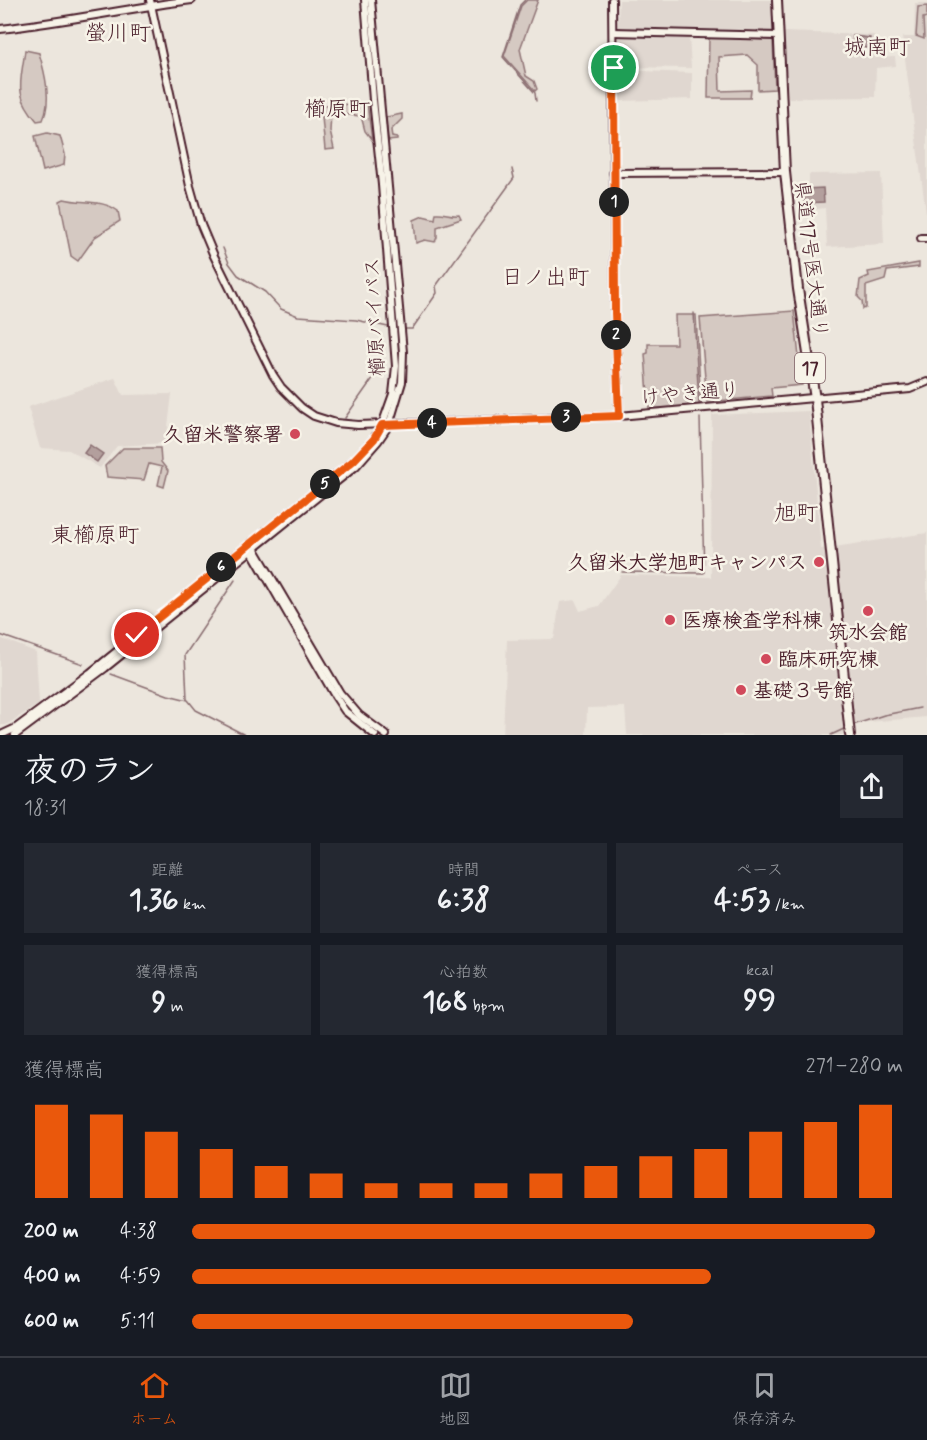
<!DOCTYPE html>
<html lang="ja">
<meta charset="utf-8">
<style>
:root{--surface:#171b24;--page:#242831;--text:#f1f3f6;--muted:#9ea1a6;--line:#363941;--accent:#ea580c}
body{margin:0;font-family:Mynerve,"Klee One",sans-serif;background:var(--page);color:var(--text);height:100vh;display:flex;flex-direction:column;font-size:22px;white-space:nowrap}
*{box-sizing:border-box;margin:0}
p{font-size:20px;color:var(--muted)}
.icon{flex:none;width:33px;height:33px;fill:none;stroke:currentColor;stroke-width:2;stroke-linecap:round;stroke-linejoin:round}
.map{position:relative;height:735px;overflow:hidden}
.panel{display:flex;flex-direction:column;background:var(--surface);flex:1}
.panel>*{flex:none}
.pin{position:absolute;display:grid;place-items:center;width:51px;height:51px;color:#fff;margin:-26px;border:3px solid #fff;border-radius:50%;box-shadow:0 2px 6px #0007}
.km{position:absolute;width:30px;height:30px;margin:-15px;border-radius:50%;background:#222;color:#fff;font-size:16px;line-height:30px;text-align:center}
.round{display:grid;place-items:center;flex:none;width:63px;height:63px;border-radius:0px;background:var(--page)}
.overview{display:flex;align-items:center;justify-content:space-between;height:102px;padding:0 24px}
h1{font-size:33px;font-weight:800;line-height:45px}
.figures{display:grid;grid-template-columns:repeat(3,1fr);gap:9px;height:102px;padding:6px 24px}
.figures div{display:grid;align-content:center;border-radius:0px;background:var(--page);text-align:center}
.figures b{font-size:30px;font-weight:800}
.figures small{font-size:16px;font-weight:400}
.figures p{font-size:16px}
.chart{height:168px;padding:12px 24px}
.chart p{display:flex;justify-content:space-between}
.chart svg{width:100%;height:108px;margin-top:6px;stroke:var(--accent);stroke-width:6}
ul{padding:0 24px;list-style:none;font-size:20px}
li{display:grid;grid-template-columns:96px 72px 1fr;align-items:center;height:45px}
li i{height:15px;border-radius:8px;background:var(--accent)}
.dock{display:flex;justify-content:space-around;align-items:center;height:84px;border-top:2px solid var(--line);background:var(--surface);font-size:16px;color:var(--muted)}
.dock a{display:grid;justify-items:center;gap:3px}
.dock .selected{color:var(--accent)}
.map>svg:first-child{display:block}
.built{fill:#e0d7d0}
.green{fill:#d5c9c2;stroke:#907476;stroke-width:1.5}
.water{fill:#b39f9d;stroke:#896c6f;stroke-width:1.5}
.lines{fill:none;stroke-linecap:round;stroke-linejoin:round}
.stream{stroke:#896c6f;stroke-width:1.5}
.tertiary-casing{stroke:#4a1f2b;stroke-width:10}
.primary-casing{stroke:#4a1f2b;stroke-width:12}
.tertiary{stroke:#f7f3e8;stroke-width:6}
.primary{stroke:#f7f3e8;stroke-width:8}
.route-casing{stroke:#fff;stroke-width:12}
.route{stroke:#ea580c;stroke-width:8}
.poi-dot{fill:#d1495b;stroke:#f7f3e8;stroke-width:2}
.labels{text-anchor:middle;stroke-width:5;stroke-linejoin:round;paint-order:stroke}
.shield{fill:#f7f3e8;stroke:#7e5f64;stroke-width:1.5}
.shield-label{font-size:18px;font-weight:bold;fill:#4a1f2b}
.street-label{font-size:20px;fill:#4a1f2b;stroke:#f7f3e8}
.poi-label{font-size:20px;font-weight:bold;fill:#4a1f2b;stroke:#f7f3e8;text-anchor:start}
.quarter-label{font-size:22px;fill:#4a1f2b;stroke:#f7f3e8}
</style>
<div class="map">
<svg width="927" height="735" viewBox="0 0 927 735">
<rect width="100%" height="100%" fill="#ece6dd"/>
<filter id="ink" filterUnits="userSpaceOnUse"><feTurbulence type="fractalNoise" baseFrequency=".0167" numOctaves="2"/><feDisplacementMap in="SourceGraphic" scale="12" xChannelSelector="R" yChannelSelector="G"/><feConvolveMatrix kernelMatrix="1 2 1 2 8 2 1 2 1" color-interpolation-filters="sRGB"/></filter>
<g filter="url(#ink)">
<g class="built">
<polygon points="619,0 775,0 775,34 618,30"/>
<polygon points="915,3 927,3 927,220 902,37 914,37"/>
<polygon points="783,32 874,35 875,58 895,57 896,66 876,68 875,97 788,98"/>
<polygon points="617,34 689,36 691,68 617,67"/>
<polygon points="618,70 692,73 692,99 619,101"/>
<polygon points="881,173 884,244 827,247 825,208 802,211 802,186 809,186 809,174"/>
<polygon points="115,378 123,395 172,394 166,443 117,446 100,468 69,450 40,448 28,407"/>
<polygon points="809,411 821,549 927,533 927,717 843,724 844,735 627,735 625,707 587,708 586,735 503,735 507,640 554,639 560,602 575,600 580,611 599,606 621,575 711,577 712,415"/>
<polygon points="0,638 36,652 39,704 6,725 0,725"/>
</g>
<g class="green">
<polygon points="527,0 538,0 520,49 526,76 534,81 537,89 535,91 504,56 521,6"/>
<polygon points="927,6 927,17 923,18 924,39 916,36 918,7"/>
<polygon points="709,37 773,40 775,89 758,90 758,65 747,55 719,57 720,91 751,90 750,98 708,98"/>
<path d="M25,50l14,3c6,20 13,48 4,67l-6,1c-24,-28 -16,-38 -12,-71z"/>
<polygon points="367,103 372,140 365,131 361,116 331,113 330,131 334,149 325,150 321,106"/>
<polygon points="402,114 402,119 391,130 392,137 397,138 397,140 388,141 386,117"/>
<polygon points="47,133 60,136 65,154 64,165 43,171 35,136"/>
<path d="M64,199c19,5 38,0 54,12l2,10 -25,16 -17,24 -7,-5 -11,-55z"/>
<path d="M436,213c9,-1 13,3 23,2l2,4 -24,8v10l-2,5 -10,-2 -9,3 -2,-23 9,-4 12,3z"/>
<polygon points="919,263 919,267 887,271 885,280 866,286 866,308 863,309 862,301 858,297 860,280 869,276 868,272"/>
<polygon points="794,311 802,385 771,388 772,396 707,402 700,318"/>
<polygon points="675,315 696,315 701,406 649,409 645,354 648,353 648,344 676,344"/>
<polygon points="123,448 160,448 161,462 168,471 164,487 158,485 162,467 149,464 144,480 107,477 105,466"/>
</g>
<g class="water">
<polygon points="853,36 870,38 869,48 853,47"/>
<polygon points="823,188 824,202 804,203 804,189"/>
<polygon points="90,445 103,454 97,462 84,453"/>
</g>
<g class="lines">
<g class="stream">
<polyline points="525,0 520,5 503,57 535,93 536,101"/>
<polyline points="223,248 229,263 238,275 265,292 281,309 298,316 356,320 388,327"/>
<polyline points="694,313 699,404"/>
<polyline points="406,329 412,329 437,293 436,286 514,178 512,169"/>
<polyline points="345,418 385,361"/>
<polyline points="622,572 704,573 700,418"/>
<polyline points="0,635 83,664"/>
<polyline points="111,674 168,695 188,700 196,710 245,735"/>
<polyline points="187,699 185,655 235,580"/>
<polyline points="853,725 884,715 920,708"/>
<polyline points="831,735 846,728"/>
</g>
<defs>
<g id="tertiary">
<polyline points="150,0 190,186 201,225 214,256 273,375 281,387 302,408 314,416 336,423 358,425 619,416 910,389 927,382"/>
<polyline points="612,0 615,313 619,416"/>
<path d="M0,29c65,-7 128,-21 192,-29"/>
<polyline points="613,32 778,36"/>
<polyline points="613,173 785,172"/>
<polyline points="921,238 927,238"/>
<polyline points="253,546 340,693 359,715 386,735"/>
<polyline points="251,550 335,696 345,711 375,735"/>
<polyline points="1,735 16,728 90,673 353,461 374,439 382,425 393,394 396,366 382,185 373,100 365,0"/>
<polyline points="15,735 105,668 356,466 378,441 389,425 402,382 403,352 371,0"/>
</g>
<polyline id="primary" points="777,0 785,172 798,289 815,399 850,735"/>
</defs>
<use href="#tertiary" class="tertiary-casing"/>
<use href="#primary" class="primary-casing"/>
<use href="#tertiary" class="tertiary"/>
<use href="#primary" class="primary"/>
</g>
</g>
<g class="lines" filter="url(#ink)">
<defs>
<polyline id="route" points="137,635 353,461 374,439 382,425 619,416 615,313 614,68"/>
</defs>
<use href="#route" class="route-casing"/>
<use href="#route" class="route"/>
</g>
<g class="poi-dot">
<circle cx="295" cy="434" r="6"/>
<circle cx="819" cy="562" r="6"/>
<circle cx="868" cy="611" r="6"/>
<circle cx="670" cy="620" r="6"/>
<circle cx="766" cy="659" r="6"/>
<circle cx="741" cy="690" r="6"/>
</g>
<g class="labels">
<rect class="shield" x="795" y="353" width="30" height="30" rx="4.5"/>
<g class="shield-label">
<text x="810" y="374">17</text>
</g>
<g class="street-label">
<text transform="translate(812 259) rotate(83)" y="7">県道17号医大通り</text>
<text transform="translate(374 317) rotate(-93)" y="7">櫛原バイパス</text>
<text transform="translate(690 393) rotate(-5)" y="7">けやき通り</text>
</g>
<g class="poi-label">
<text x="283" y="441" text-anchor="end">久留米警察署</text>
<text x="807" y="569" text-anchor="end">久留米大学旭町キャンパス</text>
<text x="682" y="627">医療検査学科棟</text>
<text x="868" y="639" text-anchor="middle">筑水会館</text>
<text x="778" y="666">臨床研究棟</text>
<text x="753" y="697">基礎３号館</text>
</g>
<g class="quarter-label">
<text x="118" y="40">螢川町</text>
<text x="877" y="54">城南町</text>
<text x="337" y="116">櫛原町</text>
<text x="545" y="284">日ノ出町</text>
<text x="796" y="520">旭町</text>
<text x="95" y="542">東櫛原町</text>
</g>
</g>
</svg>
<div class="pin" style="left:614px;top:68px;background:#1e9e55"><svg class="icon" aria-label="arrive" viewBox="0 0 24 24"><path d="M6 21V4h12l-3 4 3 4H6"/></svg></div>
<div class="pin" style="left:137px;top:635px;background:#d93025"><svg class="icon" aria-label="check" viewBox="0 0 24 24"><path d="M5 12l5 5 9-10"/></svg></div>
<b class="km" style="left:614px;top:202px">1</b>
<b class="km" style="left:616px;top:335px">2</b>
<b class="km" style="left:566px;top:417px">3</b>
<b class="km" style="left:432px;top:423px">4</b>
<b class="km" style="left:325px;top:484px">5</b>
<b class="km" style="left:221px;top:567px">6</b>
</div>
<section class="panel">
<div class="overview"><div><h1>夜のラン</h1><p>18:31</p></div><a class="round"><svg class="icon" aria-label="share" viewBox="0 0 24 24"><path d="M12 15V3M7 8l5-5 5 5M5 13v7h14v-7"/></svg></a></div>
<div class="figures">
<div><p>距離</p><b>1.36<small> km</small></b></div>
<div><p>時間</p><b>6:38</b></div>
<div><p>ペース</p><b>4:53<small> /km</small></b></div>
</div>
<div class="figures">
<div><p>獲得標高</p><b>9<small> m</small></b></div>
<div><p>心拍数</p><b>168<small> bpm</small></b></div>
<div><p>kcal</p><b>99</b></div>
</div>
<div class="chart"><p><span>獲得標高</span>271–280 m</p>
<svg viewBox="0 0 160 44" preserveAspectRatio="none"><path d="M5 44V6M15 44V10M25 44V17M35 44V24M45 44V31M55 44V34M65 44V38M75 44V38M85 44V38M95 44V34M105 44V31M115 44V27M125 44V24M135 44V17M145 44V13M155 44V6"/></svg>
</div>
<ul>
<li><b>200 m</b>4:38<i style="width:96%"></i></li>
<li><b>400 m</b>4:59<i style="width:73%"></i></li>
<li><b>600 m</b>5:11<i style="width:62%"></i></li>
</ul>
</section>
<nav class="dock">
<a class="selected"><svg class="icon" aria-label="home" viewBox="0 0 24 24"><path d="M3 11l9-7 9 7M6 9v11h12V9"/></svg>ホーム</a>
<a><svg class="icon" aria-label="map" viewBox="0 0 24 24"><path d="M3 6l6-2 6 2 6-2v14l-6 2-6-2-6 2zM9 4v14M15 6v14"/></svg>地図</a>
<a><svg class="icon" aria-label="saved" viewBox="0 0 24 24"><path d="M7 4h10v16l-5-4-5 4z"/></svg>保存済み</a>
</nav>
